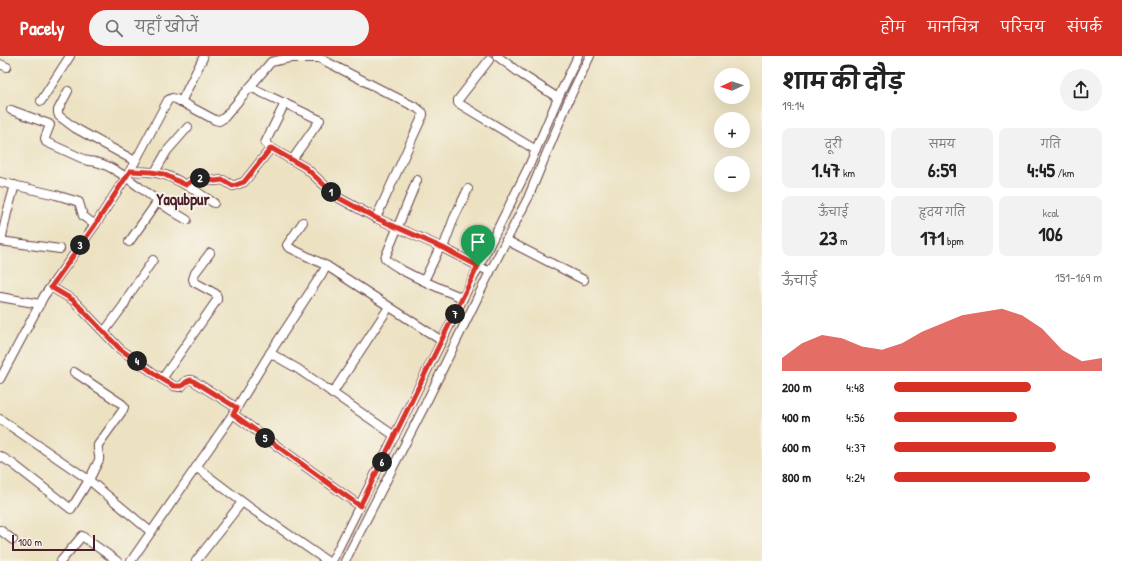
<!DOCTYPE html>
<html lang="hi">
<meta charset="utf-8">
<style>
:root{--surface:#fff;--page:#f2f2f2;--text:#222;--muted:#767676;--accent:#d93025}
body{margin:0;font-family:"Patrick Hand","Playpen Sans Deva",sans-serif;background:var(--page);color:var(--text);height:100vh;display:flex;flex-direction:column;font-size:15px;white-space:nowrap}
*{box-sizing:border-box;margin:0}
p{font-size:13px;color:var(--muted)}
.icon{flex:none;width:22px;height:22px;fill:none;stroke:currentColor;stroke-width:2;stroke-linecap:round;stroke-linejoin:round}
.map{position:relative;flex:1;overflow:hidden}
.side{display:flex;flex-direction:column;background:var(--surface);width:360px}
.side>*{flex:none}
.needle{width:26px;rotate:267deg}
.buttons{position:absolute;left:714px;top:12px;display:grid;gap:8px}
.buttons a{display:grid;place-items:center;width:36px;height:36px;border-radius:50%;background:var(--surface);box-shadow:0 4px 16px #0002;font-size:20px}
.scale{position:absolute;left:12px;bottom:10px;width:83px;box-sizing:border-box;padding-left:4px;border:2px solid #4a1f2b;border-top:0;font-size:11px;line-height:14px;white-space:nowrap;color:#4a1f2b;-webkit-text-stroke:3px #f7f3e8;paint-order:stroke}
.pin{position:absolute;display:grid;place-items:center;width:34px;height:34px;color:#fff;margin:-41px -17px;border-radius:50% 50% 50% 0;rotate:-45deg;box-shadow:0 0 4px #0007}
.pin .icon{rotate:45deg}
.km{position:absolute;width:20px;height:20px;margin:-10px;border-radius:50%;background:#222;color:#fff;font-size:11px;line-height:20px;text-align:center}
.round{display:grid;place-items:center;flex:none;width:42px;height:42px;border-radius:21px;background:var(--page)}
.summary{display:flex;align-items:center;justify-content:space-between;height:68px;padding:0 20px}
h1{font-size:22px;font-weight:700;line-height:30px}
.figures{display:grid;grid-template-columns:repeat(3,1fr);gap:6px;height:68px;padding:4px 20px}
.figures div{display:grid;align-content:center;border-radius:8px;background:var(--page);text-align:center}
.figures b{font-size:20px;font-weight:700}
.figures small{font-size:11px;font-weight:400}
.figures p{font-size:11px}
.chart{height:112px;padding:8px 20px}
.chart p{display:flex;justify-content:space-between}
.chart svg{width:100%;height:72px;margin-top:4px;fill:var(--accent);opacity:.7}
ul{padding:0 20px;list-style:none;font-size:13px}
li{display:grid;grid-template-columns:64px 48px 1fr;align-items:center;height:30px}
li i{height:10px;border-radius:5px;background:var(--accent)}
header{display:flex;align-items:center;gap:24px;box-sizing:border-box;height:56px;padding:0 20px;background:var(--accent);color:#fff}
header strong{font-size:19px}
nav{display:flex;gap:22px;margin-inline-start:auto;font-size:14px}
.search{width:280px;height:36px;background:var(--page);display:flex;align-items:center;gap:10px;box-sizing:border-box;padding:0 14px;border-radius:22px;color:var(--muted);font-size:15px}
main{display:flex;flex:1;min-height:0}
.map>svg:first-child{display:block}
.lines{fill:none;stroke-linecap:round;stroke-linejoin:round}
.minor-casing{stroke:#623c42;stroke-width:10}
.minor{stroke:#fff;stroke-width:8}
.route-casing{stroke:#fff;stroke-width:8}
.route{stroke:#d93025;stroke-width:5}
.labels{text-anchor:middle;stroke-width:4;stroke-linejoin:round;paint-order:stroke}
.quarter-label{font-size:16px;font-weight:bold;fill:#4a1f2b;stroke:#f7f3e8}
</style>
<header>
<strong>Pacely</strong>
<div class="search"><svg class="icon" aria-label="search" viewBox="0 0 24 24"><circle cx="10" cy="10" r="6"/><path d="M15 15l6 6"/></svg>यहाँ खोजें</div>
<nav><a>होम</a><a>मानचित्र</a><a>परिचय</a><a>संपर्क</a></nav>
</header>
<main>
<div class="map">
<svg width="762" height="505" viewBox="0 0 762 505">
<rect width="100%" height="100%" fill="#f7f3e8"/>
<filter id="ink" filterUnits="userSpaceOnUse"><feTurbulence type="fractalNoise" baseFrequency=".025" numOctaves="2"/><feDisplacementMap in="SourceGraphic" scale="8" xChannelSelector="R" yChannelSelector="G"/><feConvolveMatrix kernelMatrix="1 2 1 2 8 2 1 2 1" color-interpolation-filters="sRGB"/></filter>
<filter id="wash" filterUnits="userSpaceOnUse"><feTurbulence type="fractalNoise" baseFrequency=".012" numOctaves="4" result="noise"/><feDisplacementMap in="SourceGraphic" scale="16" xChannelSelector="R" yChannelSelector="G"/><feGaussianBlur stdDeviation="0.9" result="paint"/><feColorMatrix in="noise" values="0 0 0 0 0 0 0 0 0 0 0 0 0 0 0 0 0 1.4 0 .05"/><feComposite in="paint" operator="in"/></filter>
<g filter="url(#wash)">
<rect width="100%" height="100%" fill="#ece2c2"/>
</g>
<g filter="url(#ink)">
<g class="lines">
<defs>
<g id="minor">
<polyline points="497,0 521,18 558,42"/>
<polyline points="489,4 458,44 458,47 536,94"/>
<polyline points="0,8 7,11"/>
<polyline points="250,31 320,64 292,104"/>
<polyline points="68,35 58,54 58,57 59,60 75,72 135,105"/>
<polyline points="41,45 70,0"/>
<polyline points="181,46 203,2"/>
<path d="M11,54l38,14 1,1 -5,13 1,4 42,19c23,0 51,27 70,40 9,7 19,13 29,19"/>
<polyline points="271,92 265,87 285,47"/>
<path d="M130,115c10,1 21,0 31,3 16,3 39,20 53,29"/>
<polyline points="155,116 167,95 188,71"/>
<path d="M417,124l-32,78c4,5 10,7 15,11 20,11 41,20 63,29"/>
<polyline points="0,126 56,139 79,146 83,160 95,169"/>
<polyline points="186,129 197,121 215,125 223,124 233,130 244,126 271,92 306,112 337,141 376,162 443,192 490,216"/>
<polyline points="303,166 287,189 288,191 327,210 442,285"/>
<polyline points="506,184 584,224"/>
<polyline points="0,185 60,193"/>
<polyline points="1,185 7,157 15,129"/>
<polyline points="129,186 158,145"/>
<polyline points="443,192 454,162 468,133"/>
<polyline points="424,225 440,191"/>
<polyline points="51,231 73,244 120,293 162,323 174,330 180,331 182,330 186,325 189,324 192,324 237,352"/>
<polyline points="0,241 40,248"/>
<polyline points="104,276 124,249 129,239 153,204"/>
<polyline points="270,297 298,313 395,380"/>
<polyline points="0,323 44,240 95,169 130,115 168,44 172,42 176,43 215,64 219,65 224,62 271,6 289,2 319,2 417,52 423,57 423,59 376,162"/>
<polyline points="162,323 192,280 217,244 217,241 216,238 194,226 193,223 195,217 210,197"/>
<polyline points="332,338 389,251"/>
<polyline points="233,358 360,450"/>
<polyline points="0,363 89,424 151,476"/>
<path d="M0,400l13,8 58,45 18,-29 10,-20c1,-5 -2,-10 -1,-15l25,-35 1,-3 -2,-3 -48,-32"/>
<polyline points="196,411 249,451 327,505"/>
<polyline points="0,474 13,484"/>
<polyline points="61,505 82,480 117,505"/>
<polyline points="131,505 233,358 270,297 327,210"/>
<polyline points="196,505 242,446"/>
<polyline points="332,505 529,110 558,42 578,0"/>
<polyline points="345,505 424,351 489,218 528,142 570,41 590,0"/>
</g>
</defs>
<use href="#minor" class="minor-casing"/>
<use href="#minor" class="minor"/>
</g>
</g>
<g class="lines" filter="url(#ink)">
<defs>
<path id="route" d="M271,92l35,20 31,29 39,21 67,30 35,18 -118,240 -127,-92 4,-6 -45,-28c-5,0 -7,3 -10,6h-8l-12,-7 -42,-30 -47,-49 -22,-13 44,-62 35,-54 21,1 12,2 23,11 11,-8 18,4 8,-1 10,6 11,-4z"/>
</defs>
<use href="#route" class="route-casing"/>
<use href="#route" class="route"/>
</g>
<g class="labels">
<g class="quarter-label">
<text x="183" y="149">Yaqubpur</text>
</g>
</g>
</svg>
<div class="buttons">
<a><svg class="needle" viewBox="-14 -14 28 28"><path d="M0-13l5 13h-10z" fill="#e53935"/><path d="M0 13l5-13h-10z" fill="#767676"/></svg></a>
<a>+</a>
<a>−</a>
</div>
<div class="scale">100 m</div>
<div class="pin" style="left:478px;top:210px;background:#1e9e55"><svg class="icon" aria-label="arrive" viewBox="0 0 24 24"><path d="M6 21V4h12l-3 4 3 4H6"/></svg></div>
<b class="km" style="left:331px;top:136px">1</b>
<b class="km" style="left:200px;top:122px">2</b>
<b class="km" style="left:80px;top:189px">3</b>
<b class="km" style="left:137px;top:305px">4</b>
<b class="km" style="left:265px;top:382px">5</b>
<b class="km" style="left:382px;top:406px">6</b>
<b class="km" style="left:455px;top:258px">7</b>
</div>
<section class="side">
<div class="summary"><div><h1>शाम की दौड़</h1><p>19:14</p></div><a class="round"><svg class="icon" aria-label="share" viewBox="0 0 24 24"><path d="M12 15V3M7 8l5-5 5 5M5 13v7h14v-7"/></svg></a></div>
<div class="figures">
<div><p>दूरी</p><b>1.47<small> km</small></b></div>
<div><p>समय</p><b>6:59</b></div>
<div><p>गति</p><b>4:45<small> /km</small></b></div>
</div>
<div class="figures">
<div><p>ऊँचाई</p><b>23<small> m</small></b></div>
<div><p>हृदय गति</p><b>171<small> bpm</small></b></div>
<div><p>kcal</p><b>106</b></div>
</div>
<div class="chart"><p><span>ऊँचाई</span>151–169 m</p>
<svg viewBox="0 0 160 44" preserveAspectRatio="none"><path d="M0 44V36L10 27L20 22L30 24L40 29L50 31L60 27L70 20L80 15L90 10L100 8L110 6L120 10L130 18L140 31L150 38L160 36V44z"/></svg>
</div>
<ul>
<li><b>200 m</b>4:48<i style="width:66%"></i></li>
<li><b>400 m</b>4:56<i style="width:59%"></i></li>
<li><b>600 m</b>4:37<i style="width:78%"></i></li>
<li><b>800 m</b>4:24<i style="width:94%"></i></li>
</ul>
</section>
</main>
